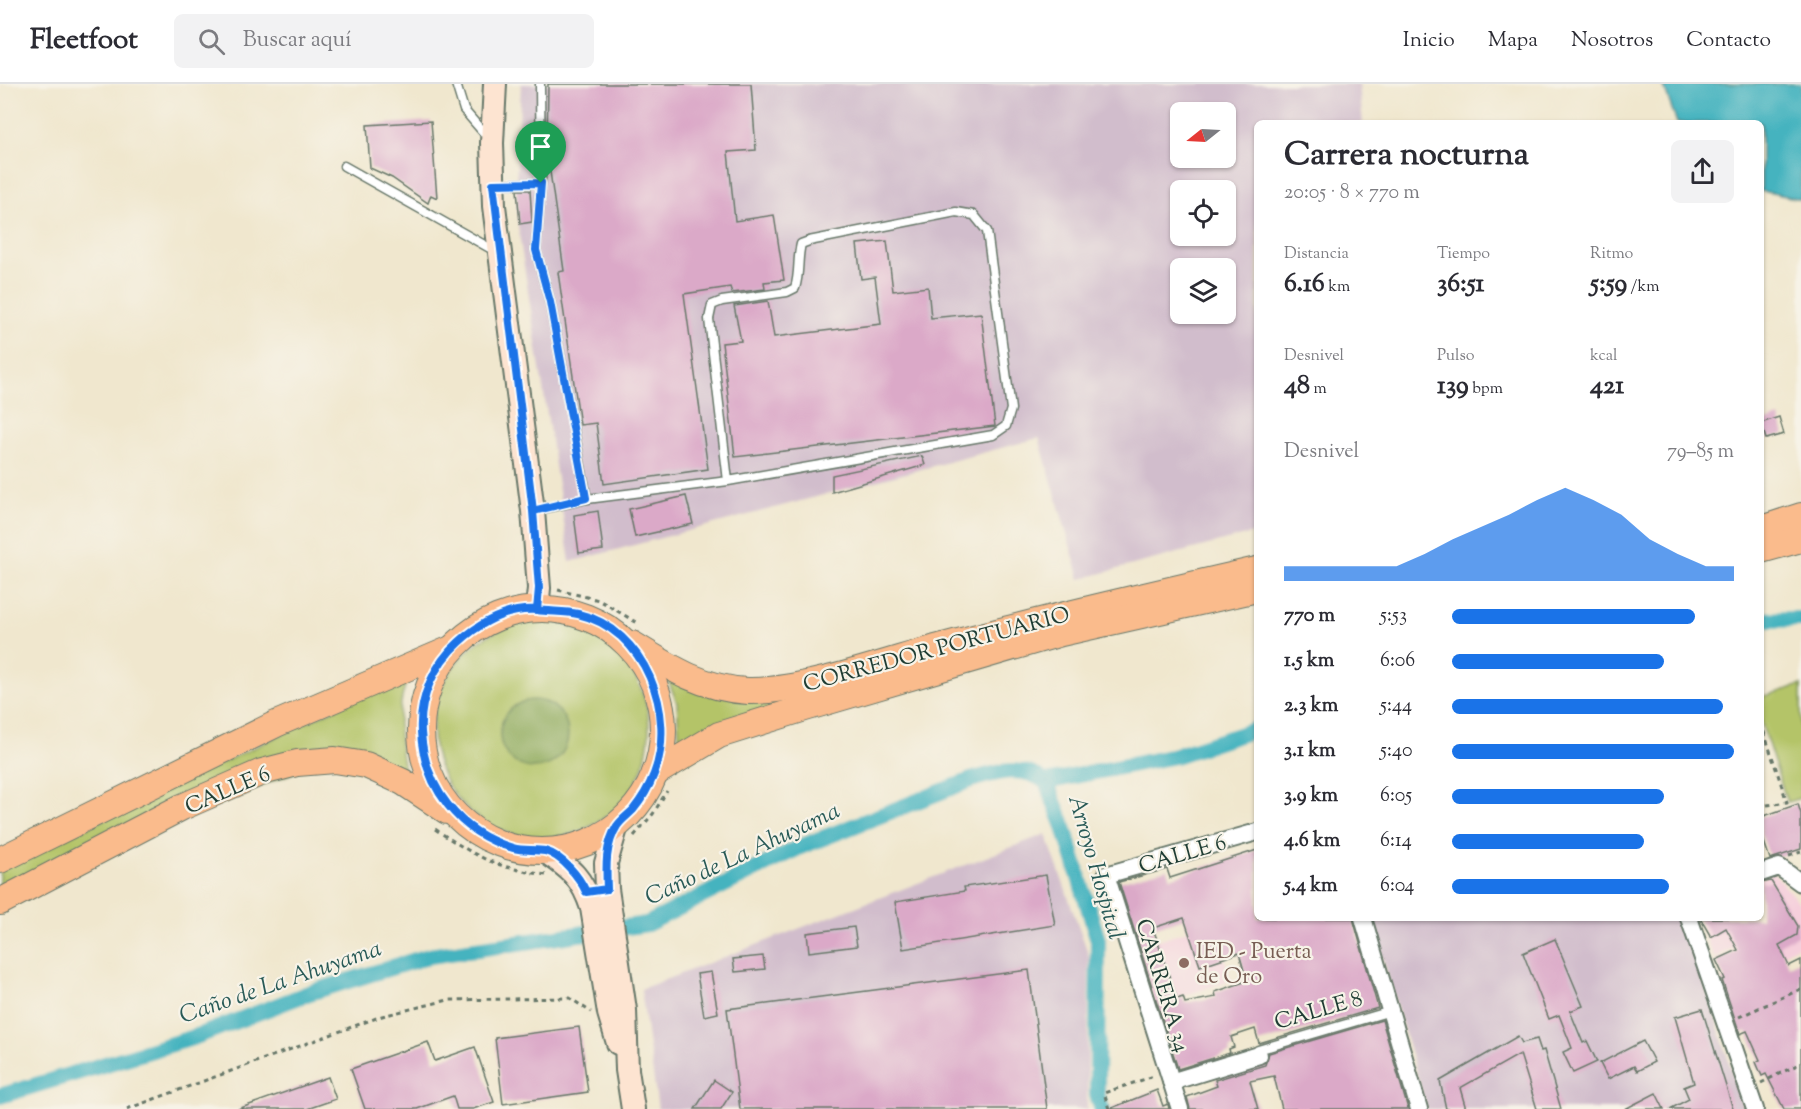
<!DOCTYPE html>
<html lang="es">
<meta charset="utf-8">
<style>
:root{--surface:#fff;--page:#f2f2f3;--text:#2b2b33;--muted:#7c7c81;--line:#e1e1e2;--accent:#1a73e8}
body{margin:0;font-family:"Sorts Mill Goudy",serif;background:var(--page);color:var(--text);height:100vh;display:flex;flex-direction:column;font-size:22px;white-space:nowrap}
*{box-sizing:border-box;margin:0}
p{font-size:20px;color:var(--muted)}
.icon{flex:none;width:33px;height:33px;fill:none;stroke:currentColor;stroke-width:2;stroke-linecap:round;stroke-linejoin:round}
.map{position:relative;flex:1;overflow:hidden}
.details{position:absolute;left:1254px;top:36px;width:510px;height:801px;display:flex;flex-direction:column;background:var(--surface);border-radius:9px;box-shadow:0 2px 4px #0004}
.details>*{flex:none}
.needle{width:39px;rotate:252deg}
.tools{position:absolute;left:1170px;top:18px;display:grid;gap:12px}
.tools a{display:grid;place-items:center;width:66px;height:66px;border-radius:9px;background:var(--surface);box-shadow:0 2px 4px #0004;font-size:30px}
.pin{position:absolute;display:grid;place-items:center;width:51px;height:51px;color:#fff;margin:-62px -26px;border-radius:50% 50% 50% 0;rotate:-45deg;box-shadow:0 0 6px #0007}
.pin .icon{rotate:45deg}
.round{display:grid;place-items:center;flex:none;width:63px;height:63px;border-radius:9px;background:var(--page)}
.headline{display:flex;align-items:center;justify-content:space-between;height:102px;padding:0 30px}
h1{font-size:33px;font-weight:700;line-height:45px}
.stats{display:grid;grid-template-columns:repeat(3,1fr);gap:9px;height:102px;padding:6px 30px}
.stats div{display:grid;align-content:center}
.stats b{font-size:26px;font-weight:700}
.stats small{font-size:16px;font-weight:400}
.stats p{font-size:16px}
.chart{height:168px;padding:12px 30px}
.chart p{display:flex;justify-content:space-between}
.chart svg{width:100%;height:108px;margin-top:6px;fill:var(--accent);opacity:.7}
ul{padding:0 30px;list-style:none;font-size:20px}
li{display:grid;grid-template-columns:96px 72px 1fr;align-items:center;height:45px}
li i{height:15px;border-radius:8px;background:var(--accent)}
header{display:flex;align-items:center;gap:36px;box-sizing:border-box;height:84px;padding:0 30px;background:var(--surface);border-bottom:2px solid var(--line)}
header strong{font-size:28px}
nav{display:flex;gap:33px;margin-inline-start:auto;font-size:21px}
.search{width:420px;height:54px;background:var(--page);display:flex;align-items:center;gap:15px;box-sizing:border-box;padding:0 21px;border-radius:9px;color:var(--muted);font-size:22px}
.map>svg:first-child{display:block}
.built{fill:#f5cfdb}
.industrial{fill:#d1bdcc;fill-rule:evenodd}
.green{fill:#b4c467;stroke:#6a804e;stroke-width:1.5}
.forest{fill:#8faa5c;stroke:#577448;stroke-width:1.5}
.water{fill:#44b3bf;stroke:#32787a;stroke-width:1.5}
.lines{fill:none;stroke-linecap:round;stroke-linejoin:round}
.canal{stroke:#44b3bf;stroke-width:16}
.building{fill:#dba9c8;fill-rule:evenodd}
.lane-casing{stroke:#68786a;stroke-width:11}
.street-casing{stroke:#68786a;stroke-width:20}
.secondary-casing{stroke:#68786a;stroke-width:26}
.primary-casing{stroke:#68786a;stroke-width:28}
.path{stroke:#68786a;stroke-width:3;stroke-dasharray:4.5 4.5;stroke-linecap:butt}
.lane{stroke:#fff;stroke-width:8}
.street{stroke:#fff;stroke-width:16}
.secondary{stroke:#fde4d1;stroke-width:22}
.primary{stroke:#fabb8c;stroke-width:26}
.route-casing{stroke:#fff;stroke-width:12}
.route{stroke:#1a73e8;stroke-width:8}
.education-dot{fill:#8d6e63;stroke:#f7f3e8;stroke-width:2}
.labels{text-anchor:middle;stroke-width:4.5;stroke-linejoin:round;paint-order:stroke}
.street-label{font-size:22px;fill:#1f3d34;stroke:#f7f3e8}
.education-label{font-size:22px;fill:#785e54;stroke:#f7f3e8;text-anchor:start}
.water-label{font-size:24px;font-style:italic;fill:#285a57;stroke:#f7f3e8}
</style>
<header>
<strong>Fleetfoot</strong>
<div class="search"><svg class="icon" aria-label="search" viewBox="0 0 24 24"><circle cx="10" cy="10" r="6"/><path d="M15 15l6 6"/></svg>Buscar aquí</div>
<nav><a>Inicio</a><a>Mapa</a><a>Nosotros</a><a>Contacto</a></nav>
</header>
<div class="map">
<svg width="1801" height="1025" viewBox="0 0 1801 1025">
<rect width="100%" height="100%" fill="#f7f3e8"/>
<filter id="ink" filterUnits="userSpaceOnUse"><feTurbulence type="fractalNoise" baseFrequency=".0167" numOctaves="2"/><feDisplacementMap in="SourceGraphic" scale="12" xChannelSelector="R" yChannelSelector="G"/><feConvolveMatrix kernelMatrix="1 2 1 2 8 2 1 2 1" color-interpolation-filters="sRGB"/></filter>
<filter id="wash" filterUnits="userSpaceOnUse"><feTurbulence type="fractalNoise" baseFrequency=".008" numOctaves="4" result="noise"/><feDisplacementMap in="SourceGraphic" scale="24" xChannelSelector="R" yChannelSelector="G"/><feGaussianBlur stdDeviation="1.35" result="paint"/><feColorMatrix in="noise" values="0 0 0 0 0 0 0 0 0 0 0 0 0 0 0 0 0 1.4 0 .05"/><feComposite in="paint" operator="in"/></filter>
<g filter="url(#wash)">
<rect width="100%" height="100%" fill="#f0e7ce"/>
<g class="built">
<polygon points="1773,788 1801,821 1801,860 1750,889 1734,863 1714,874 1698,834 1761,834 1761,795"/>
<polygon points="1214,838 1231,896 1154,922 1136,863"/>
</g>
<g class="industrial">
<path d="M521,0h838l4,39h-106v409l-177,47 -41,-141 -469,124 -52,-335 -2,-44zM1180,28h46v46h-46zM1180,106h46v46h-46zM1180,184h46v46h-46z"/>
<polygon points="1046,750 1089,872 1087,1025 658,1025 641,905"/>
<polygon points="1371,834 1679,834 1711,919 1743,1025 1427,1025"/>
</g>
<g class="green">
<circle cx="541" cy="646" r="108"/>
<path d="M410,589c-15,34 -13,65 -5,101l-60,-23 -345,144v-26z"/>
<polygon points="667,593 786,611 789,619 680,666 677,619"/>
<polygon points="1801,601 1801,714 1787,718 1761,638 1761,613"/>
</g>
<circle class="forest" cx="534" cy="650" r="34"/>
<polygon class="water" points="1663,0 1801,0 1801,115 1761,107 1761,39 1677,39"/>
<g class="lines">
<g class="canal">
<polyline points="1761,536 1801,535"/>
<polyline points="1046,698 1063,740 1098,856 1097,1011 1102,1025"/>
<path d="M0,1012l195,-59 114,-44 120,-37 218,-32 153,-77 171,-67c26,-8 52,-16 75,2l129,-26 82,-27"/>
</g>
</g>
<g id="blocks">
<g class="building">
<polygon points="548,0 751,0 756,66 728,68 735,137 774,131 784,196 764,198 765,205 732,209 730,203 684,210 708,385 604,400 596,339 580,341 558,188 564,187 547,66"/>
<polygon points="431,37 437,114 431,111 428,119 392,94 370,84 367,41"/>
<polygon points="517,106 530,106 532,138 520,140"/>
<polygon points="887,157 893,207 928,203 931,234 981,229 995,342 735,373 722,259 741,257 734,222 768,217 774,253 881,240 875,193 861,195 857,160"/>
<polygon points="1779,333 1784,350 1766,355 1761,339"/>
<polygon points="922,372 925,381 832,408 832,391"/>
<polygon points="686,412 693,440 635,453 629,425"/>
<polygon points="598,427 603,466 579,469 574,431"/>
<polygon points="1798,720 1801,730 1801,765 1770,775 1761,749 1761,733"/>
<path d="M1257,766v68h96l25,90 -119,35 -4,-14 -24,8 3,10 -5,2 1,4 -52,16 -59,-187 48,-13 3,9zM1184,834l16,48 39,-13 8,28 -32,11 1,5 -31,6 -2,-6 -6,2 -24,-71z"/>
<polygon points="1046,791 1055,841 903,865 895,818 965,807 964,803"/>
<polygon points="1771,797 1798,842 1797,851 1779,861 1789,882 1801,876 1801,1025 1784,1025 1766,990 1762,992 1756,978 1760,976 1747,947 1740,950 1722,896 1725,895 1716,876 1738,866 1726,844 1711,853 1700,834 1761,834 1761,799"/>
<polygon points="854,843 857,862 809,868 807,849"/>
<polygon points="1555,855 1583,922 1570,927 1583,959 1587,957 1597,978 1573,989 1563,968 1572,964 1559,931 1549,935 1523,869"/>
<polygon points="763,872 765,885 735,888 733,875"/>
<polygon points="1029,886 1047,1025 740,1025 727,925"/>
<polygon points="711,888 718,929 704,932 697,890"/>
<polygon points="1702,925 1733,1025 1670,1025 1689,1015 1684,1003 1694,999 1675,933"/>
<polygon points="1382,936 1408,1025 1282,1025 1274,992 1250,997 1258,1025 1190,1025 1187,1013 1217,1002 1215,996 1265,981 1269,969"/>
<polygon points="579,943 588,1008 503,1020 495,954"/>
<polygon points="1518,952 1522,959 1537,955 1541,967 1544,966 1561,1025 1537,1025 1520,970 1460,1004 1466,1025 1446,1025 1440,997"/>
<polygon points="1643,957 1654,978 1637,987 1634,982 1608,995 1600,979"/>
<polygon points="428,958 435,977 475,963 494,1018 473,1025 457,1025 453,1012 417,1025 365,1025 351,985"/>
<polygon points="328,993 336,1015 307,1025 238,1025"/>
<polygon points="714,996 732,1008 721,1025 695,1025"/>
<polygon points="1157,1006 1163,1022 1168,1020 1169,1025 1109,1025"/>
<polygon points="1656,1009 1664,1025 1625,1025"/>
</g>
</g>
</g>
<g filter="url(#ink)">
<use href="#blocks" fill-opacity="0" stroke="#68786a" stroke-width="1.5"/>
<g class="lines">
<defs>
<g id="lane">
<polyline points="456,0 464,26 489,55"/>
<polyline points="344,82 495,167"/>
<polyline points="494,100 541,99"/>
<path d="M587,415l141,-18 -19,-162 3,-14 10,-4 65,-9 8,-4c5,-15 2,-29 6,-44l8,-3 147,-29 18,3 13,16 24,178 -5,17 -13,9 -265,46"/>
<polyline points="534,427 587,415 550,218 536,166 541,99 540,0"/>
<polyline points="1258,966 1391,927"/>
</g>
<g id="street">
<polyline points="1761,789 1779,783 1801,799"/>
<polyline points="1363,834 1419,1025"/>
<polyline points="1689,834 1755,1025"/>
<polyline points="1171,998 1259,971"/>
<polyline points="1180,1025 1106,791 1257,748"/>
</g>
<g id="secondary">
<polyline points="495,0 492,59 494,122 533,427 539,504 537,526"/>
<polyline points="617,741 606,779 607,805 625,926 627,986 633,1025"/>
<path d="M546,768c26,18 36,26 46,56l17,105 9,30"/>
</g>
<g id="primary">
<polyline points="1761,445 1801,432"/>
<polyline points="1761,466 1801,455"/>
<circle cx="542" cy="646" r="121"/>
<path d="M632,560c37,23 71,45 116,47 55,1 140,-30 195,-45 104,-28 209,-52 314,-76"/>
<polyline points="655,689 719,651 805,624 1061,549 1257,505"/>
<polyline points="0,776 276,640 451,565"/>
<polyline points="0,818 182,723 262,688 297,679 335,676 366,681 403,698 447,727"/>
</g>
</defs>
<use href="#lane" class="lane-casing"/>
<use href="#street" class="street-casing"/>
<use href="#secondary" class="secondary-casing"/>
<use href="#primary" class="primary-casing"/>
<g class="path">
<polyline points="558,506 599,516 639,540"/>
<polyline points="1761,639 1787,718 1761,722"/>
<path d="M435,745c43,29 59,38 111,46"/>
<polyline points="634,752 653,730 667,707"/>
<polyline points="1789,772 1801,768"/>
<polyline points="1739,933 1801,905"/>
<polyline points="1761,999 1801,979"/>
<polyline points="127,1025 382,932 448,916 570,914 591,928"/>
<polyline points="1109,1025 1104,1009 1154,992"/>
</g>
<use href="#lane" class="lane"/>
<use href="#street" class="street"/>
<use href="#secondary" class="secondary"/>
<use href="#primary" class="primary"/>
</g>
</g>
<g class="lines" filter="url(#ink)">
<defs>
<path id="route" d="M541,99l-48,1 40,327 6,77 -2,22c13,2 28,1 41,4 67,15 99,100 76,160 -5,13 -12,25 -21,36 -5,5 -12,10 -16,16 -12,19 -11,41 -10,63l-21,3c-7,-16 -24,-36 -41,-41 -10,-2 -22,0 -32,-3 -54,-15 -89,-61 -92,-116 -2,-34 13,-68 38,-90 21,-19 48,-34 78,-32l2,-22 -6,-77 53,-13 -36,-196 -14,-52 5,-67"/>
</defs>
<use href="#route" class="route-casing"/>
<use href="#route" class="route"/>
</g>
<circle class="education-dot" cx="1184" cy="879" r="6"/>
<g class="labels">
<g class="street-label">
<text transform="translate(936 564) rotate(-15)" y="8">CORREDOR PORTUARIO</text>
<text transform="translate(227 705) rotate(-23)" y="8">CALLE 6</text>
<text transform="translate(1182 769) rotate(-16)" y="8">CALLE 6</text>
<text transform="translate(1164 901) rotate(73)" y="8">CARRERA 34</text>
<text transform="translate(1318 925) rotate(-16)" y="8">CALLE 8</text>
</g>
<g class="education-label">
<text x="1196" y="874">IED - Puerta<tspan x="1196" dy="25">de Oro</tspan></text>
</g>
<g class="water-label">
<text transform="translate(742 769) rotate(-25)" y="8">Caño de La Ahuyama</text>
<text transform="translate(1097 783) rotate(74)" y="8">Arroyo Hospital</text>
<text transform="translate(280 897) rotate(-19)" y="8">Caño de La Ahuyama</text>
</g>
</g>
</svg>
<div class="tools">
<a><svg class="needle" viewBox="-14 -14 28 28"><path d="M0-13l5 13h-10z" fill="#e53935"/><path d="M0 13l5-13h-10z" fill="#7c7c81"/></svg></a>
<a><svg class="icon" aria-label="locate" viewBox="0 0 24 24"><circle cx="12" cy="12" r="6"/><path d="M12 2v4M12 18v4M2 12h4M18 12h4"/></svg></a>
<a><svg class="icon" aria-label="layers" viewBox="0 0 24 24"><path d="M12 4l9 5-9 5-9-5zM3 14l9 5 9-5"/></svg></a>
</div>
<div class="pin" style="left:541px;top:99px;background:#1e9e55"><svg class="icon" aria-label="arrive" viewBox="0 0 24 24"><path d="M6 21V4h12l-3 4 3 4H6"/></svg></div>
<section class="details">
<div class="headline"><div><h1>Carrera nocturna</h1><p>20:05 · 8 × 770 m</p></div><a class="round"><svg class="icon" aria-label="share" viewBox="0 0 24 24"><path d="M12 15V3M7 8l5-5 5 5M5 13v7h14v-7"/></svg></a></div>
<div class="stats">
<div><p>Distancia</p><b>6.16<small> km</small></b></div>
<div><p>Tiempo</p><b>36:51</b></div>
<div><p>Ritmo</p><b>5:59<small> /km</small></b></div>
</div>
<div class="stats">
<div><p>Desnivel</p><b>48<small> m</small></b></div>
<div><p>Pulso</p><b>139<small> bpm</small></b></div>
<div><p>kcal</p><b>421</b></div>
</div>
<div class="chart"><p><span>Desnivel</span>79–85 m</p>
<svg viewBox="0 0 160 44" preserveAspectRatio="none"><path d="M0 44V38L10 38L20 38L30 38L40 38L50 33L60 27L70 22L80 17L90 11L100 6L110 11L120 17L130 27L140 33L150 38L160 38V44z"/></svg>
</div>
<ul>
<li><b>770 m</b>5:53<i style="width:86%"></i></li>
<li><b>1.5 km</b>6:06<i style="width:75%"></i></li>
<li><b>2.3 km</b>5:44<i style="width:96%"></i></li>
<li><b>3.1 km</b>5:40<i style="width:100%"></i></li>
<li><b>3.9 km</b>6:05<i style="width:75%"></i></li>
<li><b>4.6 km</b>6:14<i style="width:68%"></i></li>
<li><b>5.4 km</b>6:04<i style="width:77%"></i></li>
</ul>
</section>
</div>
